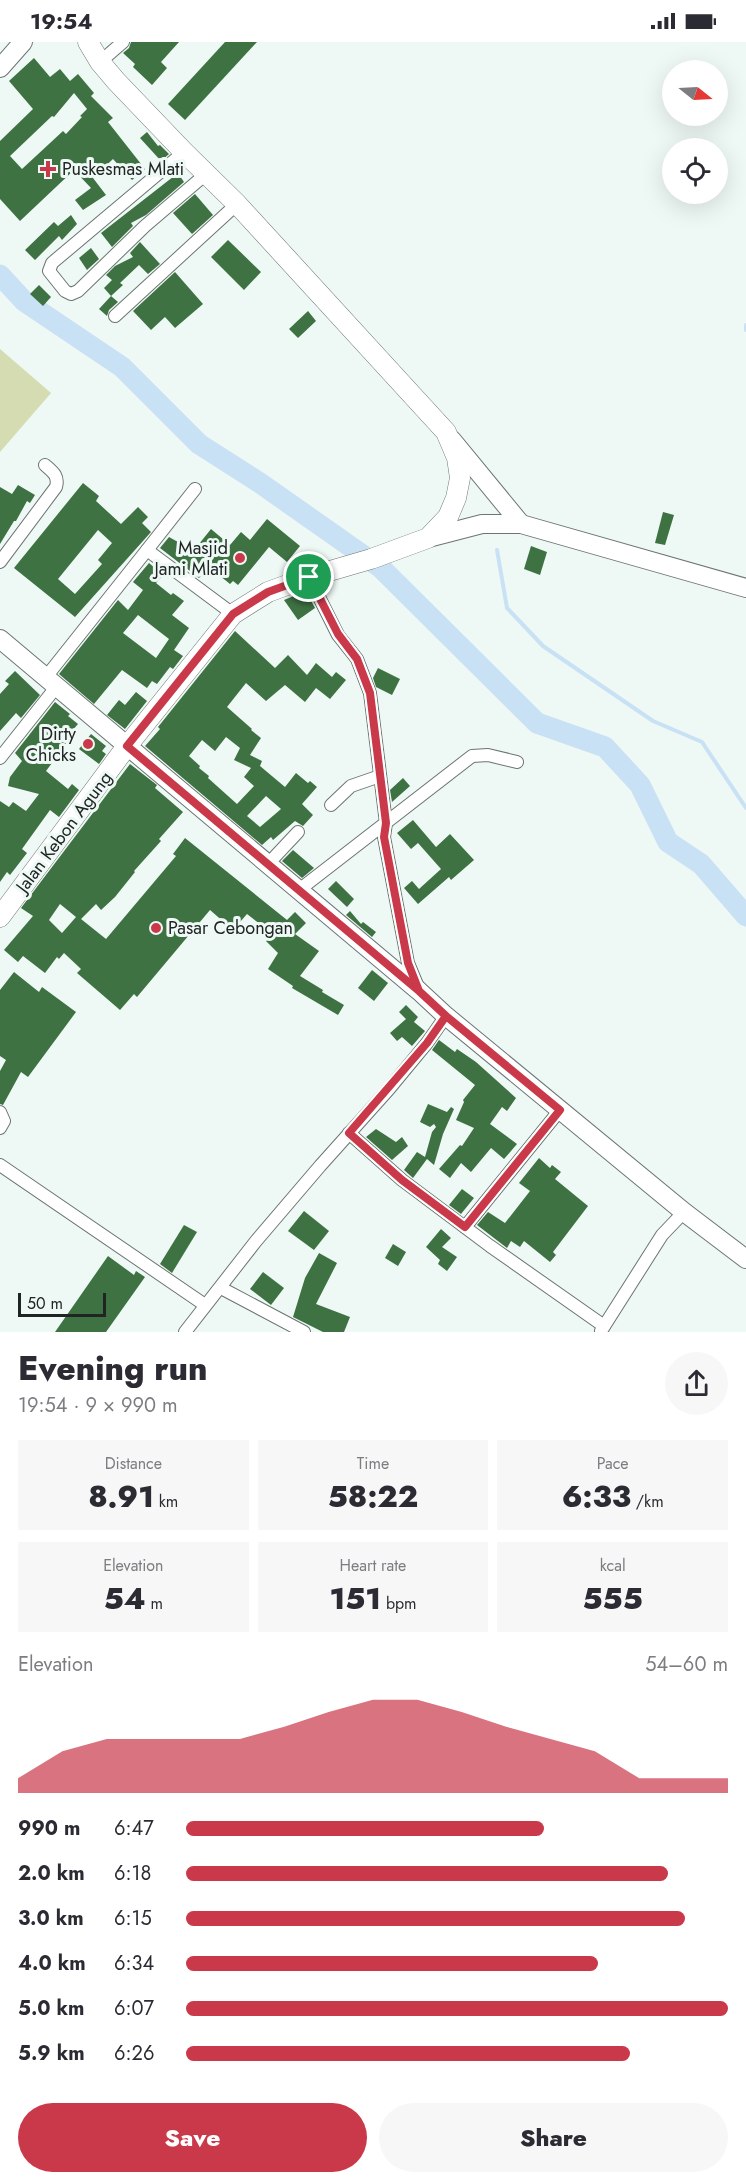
<!DOCTYPE html>
<meta charset="utf-8">
<style>
:root{--surface:#fff;--page:#f7f7f7;--text:#2b2b33;--muted:#7c7c81;--accent:#ca394a}
body{margin:0;font-family:Jost,sans-serif;background:var(--page);color:var(--text);height:100vh;display:flex;flex-direction:column;font-size:22px;white-space:nowrap}
*{box-sizing:border-box;margin:0}
p{font-size:20px;color:var(--muted)}
.icon{flex:none;width:33px;height:33px;fill:none;stroke:currentColor;stroke-width:2;stroke-linecap:round;stroke-linejoin:round}
.map{position:relative;height:1290px;overflow:hidden}
.details{display:flex;flex-direction:column;background:var(--surface);flex:1}
.details>*{flex:none}
.needle{width:39px;rotate:108deg}
.fabs{position:absolute;left:662px;top:18px;display:grid;gap:12px}
.fabs a{display:grid;place-items:center;width:66px;height:66px;border-radius:50%;background:var(--surface);box-shadow:0 6px 24px #0002;font-size:30px}
.scale{position:absolute;left:18px;bottom:15px;width:88px;box-sizing:border-box;padding-left:6px;border:3px solid #202423;border-top:0;font-size:16px;line-height:21px;white-space:nowrap;color:#202423;-webkit-text-stroke:4px #eef8f5;paint-order:stroke}
.pin{position:absolute;display:grid;place-items:center;width:51px;height:51px;color:#fff;margin:-26px;border:3px solid #fff;border-radius:50%;box-shadow:0 2px 6px #0007}
.round{display:grid;place-items:center;flex:none;width:63px;height:63px;border-radius:32px;background:var(--page)}
.headline{display:flex;align-items:center;justify-content:space-between;height:102px;padding:0 18px}
h1{font-size:33px;font-weight:800;line-height:45px}
.figures{display:grid;grid-template-columns:repeat(3,1fr);gap:9px;height:102px;padding:6px 18px}
.figures div{display:grid;align-content:center;border-radius:0px;background:var(--page);text-align:center}
.figures b{font-size:30px;font-weight:800}
.figures small{font-size:16px;font-weight:400}
.figures p{font-size:16px}
.chart{height:168px;padding:12px 18px}
.chart p{display:flex;justify-content:space-between}
.chart svg{width:100%;height:108px;margin-top:6px;fill:var(--accent);opacity:.7}
.primary-button{display:flex;gap:12px;margin-top:auto;padding:12px 18px}
.primary-button a{flex:1;height:69px;border-radius:36px;background:var(--accent);color:#fff;font-size:24px;font-weight:800;line-height:69px;text-align:center}
.primary-button a+a{background:var(--page);color:var(--text)}
ul{padding:0 18px;list-style:none;font-size:20px}
li{display:grid;grid-template-columns:96px 72px 1fr;align-items:center;height:45px}
li i{height:15px;border-radius:8px;background:var(--accent)}
.status{display:flex;justify-content:space-between;align-items:center;height:42px;padding:0 30px;background:var(--surface);direction:ltr}
.status svg{height:16px;fill:currentColor}
.map>svg:first-child{display:block}
.green{fill:#d6dcb2}
.lines{fill:none;stroke-linecap:round;stroke-linejoin:round}
.stream{stroke:#c9e1f4;stroke-width:4}
.river{stroke:#c9e1f4;stroke-width:21}
.building{fill:#3e7243;fill-rule:evenodd}
.minor-casing{stroke:#6c7573;stroke-width:14}
.secondary-casing{stroke:#6c7573;stroke-width:20}
.primary-casing{stroke:#6c7573;stroke-width:21}
.minor{stroke:#fff;stroke-width:12}
.secondary{stroke:#fff;stroke-width:18}
.primary{stroke:#fff;stroke-width:20}
.route-casing{stroke:#fff;stroke-width:12}
.route{stroke:#ca394a;stroke-width:8}
.poi-dot{fill:#ca394a;stroke:#eef8f5;stroke-width:2}
.labels{text-anchor:middle;stroke-width:6;stroke-linejoin:round;paint-order:stroke}
.poi-label{font-size:18px;fill:#202423;stroke:#eef8f5;text-anchor:start}
.street-label{font-size:18px;fill:#202423;stroke:#eef8f5}
</style>
<div class="status"><b>19:54</b><svg viewBox="0 0 49 12"><path d="M0 12V9h3v3zM5 12V6h3v6zM10 12V3h3v9zM15 12V0h3v12zM26 1h20v11H26zM47 4h2v5h-2z"/></svg></div>
<div class="map">
<svg width="746" height="1290" viewBox="0 0 746 1290">
<rect width="100%" height="100%" fill="#eef8f5"/>
<polygon class="green" points="0,307 51,351 0,410"/>
<g class="lines">
<g class="stream">
<polyline points="746,283 746,288"/>
<polyline points="497,508 507,566 543,604 653,679 702,700 746,766"/>
</g>
<polyline class="river" points="0,233 24,259 122,325 199,402 260,441 381,526 537,681 605,705 640,743 668,800 701,822 746,874"/>
</g>
<g class="building">
<polygon points="131,0 179,0 161,20 167,26 152,43 133,25 135,22 123,11 129,6"/>
<polygon points="225,0 257,0 185,78 168,62"/>
<path d="M34,16l16,19 10,-8 10,12 8,-7 16,19 -3,3 22,22 -5,4 37,47 -13,11 -19,-21 -20,19 13,17 -23,15 -8,-10 16,-12 -17,-18 -54,51 -20,-22v-58l33,-32 -24,-28zM74,51l13,16 -7,7 2,1 -16,17 -3,-3 -41,38 -12,-13 42,-40 2,1z"/>
<polygon points="147,90 158,104 160,103 169,112 161,119 140,96"/>
<polygon points="178,131 184,140 146,173 131,181 133,184 112,205 101,191"/>
<polygon points="195,152 213,173 192,192 173,171"/>
<polygon points="71,173 77,182 62,198 59,194 35,218 25,208 54,180 58,184"/>
<polygon points="228,198 261,230 244,248 211,215"/>
<polygon points="140,200 160,222 148,232 139,223 120,241 123,243 111,254 104,246 112,238 106,233 115,224 133,215 130,211"/>
<polygon points="91,206 99,217 87,228 79,216"/>
<polygon points="175,230 203,262 175,286 165,275 151,288 133,269"/>
<polygon points="39,243 51,255 43,264 30,252"/>
<polygon points="111,254 118,260 109,268 107,274 99,267"/>
<polygon points="308,269 316,279 298,296 289,287"/>
<path d="M83,441l16,13 -3,5 25,23 17,-17 10,10 -6,6 9,9 -76,85 -61,-49zM98,488l14,13 -14,17 4,4 -27,30 -17,-15z"/>
<polygon points="18,443 35,453 30,461 27,459 16,479 14,479 0,502 0,445 12,452"/>
<polygon points="663,470 674,473 665,503 655,501"/>
<polygon points="267,477 300,504 287,520 269,505 238,543 233,539 230,542 209,525 199,536 160,506 169,495 178,500 191,512 211,487 230,503 241,490 250,498"/>
<polygon points="531,504 547,510 540,533 524,527"/>
<path d="M149,521l14,12 -7,8 15,12 2,-2 11,8 -12,14 17,13 -15,22 9,6 -10,13 -3,-2 -13,17 -5,-3 -5,7 -25,-18 -28,34 -35,-30 59,-74 10,10 15,-20 -10,-8zM138,573l31,24 -13,19 -33,-25z"/>
<polygon points="306,549 315,566 298,578 284,558"/>
<path d="M235,589l40,37 13,-13 19,20 9,-12 16,14 4,-5 10,8 -16,19 -14,-11 -11,14 -20,-17 -19,16 -20,-18 -19,24 25,22 -1,1 10,8 -11,17 12,6 -2,5 25,21 11,-14 12,10 2,-2 7,6 -15,17 11,11 -10,11 -8,-5 -22,19 -2,-3 -9,8 -117,-99 15,-17 -2,-2zM226,695l14,11 -6,12 17,8 -7,9 10,9 -17,18 -29,-26 1,-2 -10,-8 1,-2 -11,-10 13,-16 13,11zM266,754l15,13 -21,18 -13,-11z"/>
<polygon points="378,626 400,637 392,653 376,645 373,636"/>
<polygon points="15,629 40,653 21,676 16,671 0,689 0,652 9,642 5,639"/>
<polygon points="136,650 147,659 125,687 107,673 119,658 125,663"/>
<polygon points="55,660 70,672 68,674 78,682 71,690 74,692 46,729 68,747 72,742 79,748 59,775 50,768 22,807 27,811 10,833 7,830 0,840 0,759 9,765 13,760 26,769 39,752 8,744 10,735 22,719 15,711"/>
<polygon points="91,692 106,704 102,709 106,712 99,722 79,707"/>
<path d="M130,722l27,21 -2,3 28,24 -24,27 2,2 -27,30 1,1 -20,25 -14,13 -5,-6 -15,15 25,20 70,-83 -3,-2 12,-16 102,82 8,-8 11,11 -11,11 24,17 -19,25 23,14 -1,2 22,13 -6,10 -46,-27 1,-2 -25,-17 10,-16 -12,-12 7,-7 -26,-20 -14,16 -23,-20 -73,87 -3,-3 -14,16 -43,-37 4,-4 -17,-16 -5,6 -2,-2 -12,16 -22,-17 -5,6 -14,-12 29,-34 -12,-8zM60,862l16,13 -14,16 -13,-13z"/>
<polygon points="403,736 410,744 392,760 390,748"/>
<polygon points="413,778 436,805 450,792 474,818 451,838 449,835 418,862 404,846 412,839 419,847 441,827 418,801 411,807 397,791"/>
<polygon points="293,808 314,826 302,836 282,819"/>
<polygon points="336,839 354,857 347,865 328,847"/>
<polygon points="350,869 361,882 363,880 376,890 372,895 346,873"/>
<polygon points="372,928 388,941 374,959 358,946"/>
<polygon points="14,930 39,950 42,945 76,970 28,1035 21,1030 3,1063 0,1062 0,1029 6,1018 0,1014 0,948"/>
<polygon points="406,963 418,975 414,980 425,989 412,1004 402,995 397,999 390,991 406,977 399,970"/>
<polygon points="439,998 455,1010 457,1007 476,1020 516,1056 507,1069 502,1065 490,1082 517,1102 511,1109 504,1117 491,1106 471,1130 461,1121 450,1136 439,1127 460,1103 462,1104 474,1086 456,1078 464,1060 463,1058 475,1043 432,1008"/>
<polygon points="428,1062 447,1070 451,1065 454,1067 443,1092 434,1123 427,1117 413,1136 404,1128 417,1110 425,1115 432,1090 436,1085 434,1082 430,1085 420,1080"/>
<polygon points="376,1087 396,1100 402,1095 408,1104 392,1118 366,1095"/>
<polygon points="539,1116 550,1126 552,1123 561,1130 555,1137 588,1164 553,1210 556,1213 550,1220 524,1199 520,1205 511,1199 507,1206 477,1183 488,1170 505,1181 530,1149 519,1141"/>
<polygon points="462,1147 474,1156 461,1172 449,1163"/>
<polygon points="304,1169 329,1189 314,1208 288,1189"/>
<polygon points="184,1183 197,1190 172,1231 160,1222"/>
<polygon points="441,1187 451,1196 442,1205 457,1215 447,1229 438,1222 440,1218 426,1205"/>
<polygon points="393,1202 406,1210 398,1224 385,1216"/>
<polygon points="319,1211 337,1221 316,1262 350,1275 344,1290 323,1290 293,1275 305,1236"/>
<polygon points="108,1214 134,1233 136,1229 145,1235 106,1290 55,1290"/>
<polygon points="263,1230 284,1246 271,1263 250,1247"/>
</g>
<g class="lines">
<defs>
<g id="minor">
<polyline points="100,20 123,0"/>
<polyline points="184,110 52,221 49,229 65,249 71,252 78,249 145,184 206,132"/>
<polyline points="115,274 237,162"/>
<polyline points="147,508 195,447"/>
<path d="M0,520l56,-75c3,-11 -3,-15 -11,-22"/>
<polyline points="309,535 338,593 357,617 370,651 386,781 384,795 408,921 418,945"/>
<polyline points="46,635 147,508 233,572"/>
<polyline points="0,716 57,644"/>
<polyline points="331,763 351,744 380,734"/>
<polyline points="268,822 298,790"/>
<polyline points="299,848 472,714 488,713 517,720"/>
<polyline points="0,1070 4,1079 0,1086"/>
<polyline points="349,1091 402,1138 490,1204 604,1284"/>
<polyline points="0,1123 205,1263"/>
<polyline points="465,1185 560,1068"/>
<polyline points="221,1246 304,1290"/>
<polyline points="601,1289 662,1193 684,1170"/>
<polyline points="185,1290 256,1199 320,1124 389,1047 427,1001 446,974"/>
</g>
<g id="secondary">
<polyline points="0,26 23,0"/>
<polyline points="452,398 521,482"/>
<polyline points="428,496 482,482 521,482 746,546"/>
<polyline points="0,597 419,949 446,974 684,1170 746,1217"/>
</g>
<polyline id="primary" points="0,875 127,704 233,572 268,550 309,535 371,517 428,496 448,475 456,456 460,436 457,416 446,390 237,162 184,110 116,39 100,20 88,0"/>
</defs>
<use href="#minor" class="minor-casing"/>
<use href="#secondary" class="secondary-casing"/>
<use href="#primary" class="primary-casing"/>
<use href="#minor" class="minor"/>
<use href="#secondary" class="secondary"/>
<use href="#primary" class="primary"/>
</g>
<g class="lines">
<defs>
<polyline id="route" points="309,535 268,550 233,572 127,704 419,949 446,974 427,1001 349,1091 402,1138 465,1185 560,1068 446,974 419,949 408,921 384,795 386,781 370,651 357,617 338,592 309,535"/>
</defs>
<use href="#route" class="route-casing"/>
<use href="#route" class="route"/>
</g>
<g class="poi-dot">
<path d="M45 118h6v6h6v6h-6v6h-6v-6h-6v-6h6z"/>
<circle cx="240" cy="516" r="6"/>
<circle cx="88" cy="702" r="6"/>
<circle cx="156" cy="886" r="6"/>
</g>
<g class="labels">
<g class="poi-label">
<text x="62" y="133">Puskesmas Mlati</text>
<text x="228" y="512" text-anchor="end">Masjid<tspan x="228" dy="21">Jami Mlati</tspan></text>
<text x="76" y="698" text-anchor="end">Dirty<tspan x="76" dy="21">Chicks</tspan></text>
<text x="168" y="892">Pasar Cebongan</text>
</g>
<g class="street-label">
<text transform="translate(64 790) rotate(-53)" y="6">Jalan Kebon Agung</text>
</g>
</g>
</svg>
<div class="fabs">
<a><svg class="needle" viewBox="-14 -14 28 28"><path d="M0-13l5 13h-10z" fill="#e53935"/><path d="M0 13l5-13h-10z" fill="#7c7c81"/></svg></a>
<a><svg class="icon" aria-label="locate" viewBox="0 0 24 24"><circle cx="12" cy="12" r="6"/><path d="M12 2v4M12 18v4M2 12h4M18 12h4"/></svg></a>
</div>
<div class="scale">50 m</div>
<div class="pin" style="left:309px;top:535px;background:#1e9e55"><svg class="icon" aria-label="arrive" viewBox="0 0 24 24"><path d="M6 21V4h12l-3 4 3 4H6"/></svg></div>
</div>
<section class="details">
<div class="headline"><div><h1>Evening run</h1><p>19:54 · 9 × 990 m</p></div><a class="round"><svg class="icon" aria-label="share" viewBox="0 0 24 24"><path d="M12 15V3M7 8l5-5 5 5M5 13v7h14v-7"/></svg></a></div>
<div class="figures">
<div><p>Distance</p><b>8.91<small> km</small></b></div>
<div><p>Time</p><b>58:22</b></div>
<div><p>Pace</p><b>6:33<small> /km</small></b></div>
</div>
<div class="figures">
<div><p>Elevation</p><b>54<small> m</small></b></div>
<div><p>Heart rate</p><b>151<small> bpm</small></b></div>
<div><p>kcal</p><b>555</b></div>
</div>
<div class="chart"><p><span>Elevation</span>54–60 m</p>
<svg viewBox="0 0 160 44" preserveAspectRatio="none"><path d="M0 44V38L10 27L20 22L30 22L40 22L50 22L60 17L70 11L80 6L90 6L100 11L110 17L120 22L130 27L140 38L150 38L160 38V44z"/></svg>
</div>
<ul>
<li><b>990 m</b>6:47<i style="width:66%"></i></li>
<li><b>2.0 km</b>6:18<i style="width:89%"></i></li>
<li><b>3.0 km</b>6:15<i style="width:92%"></i></li>
<li><b>4.0 km</b>6:34<i style="width:76%"></i></li>
<li><b>5.0 km</b>6:07<i style="width:100%"></i></li>
<li><b>5.9 km</b>6:26<i style="width:82%"></i></li>
</ul>
<div class="primary-button"><a>Save</a><a>Share</a></div>
</section>
